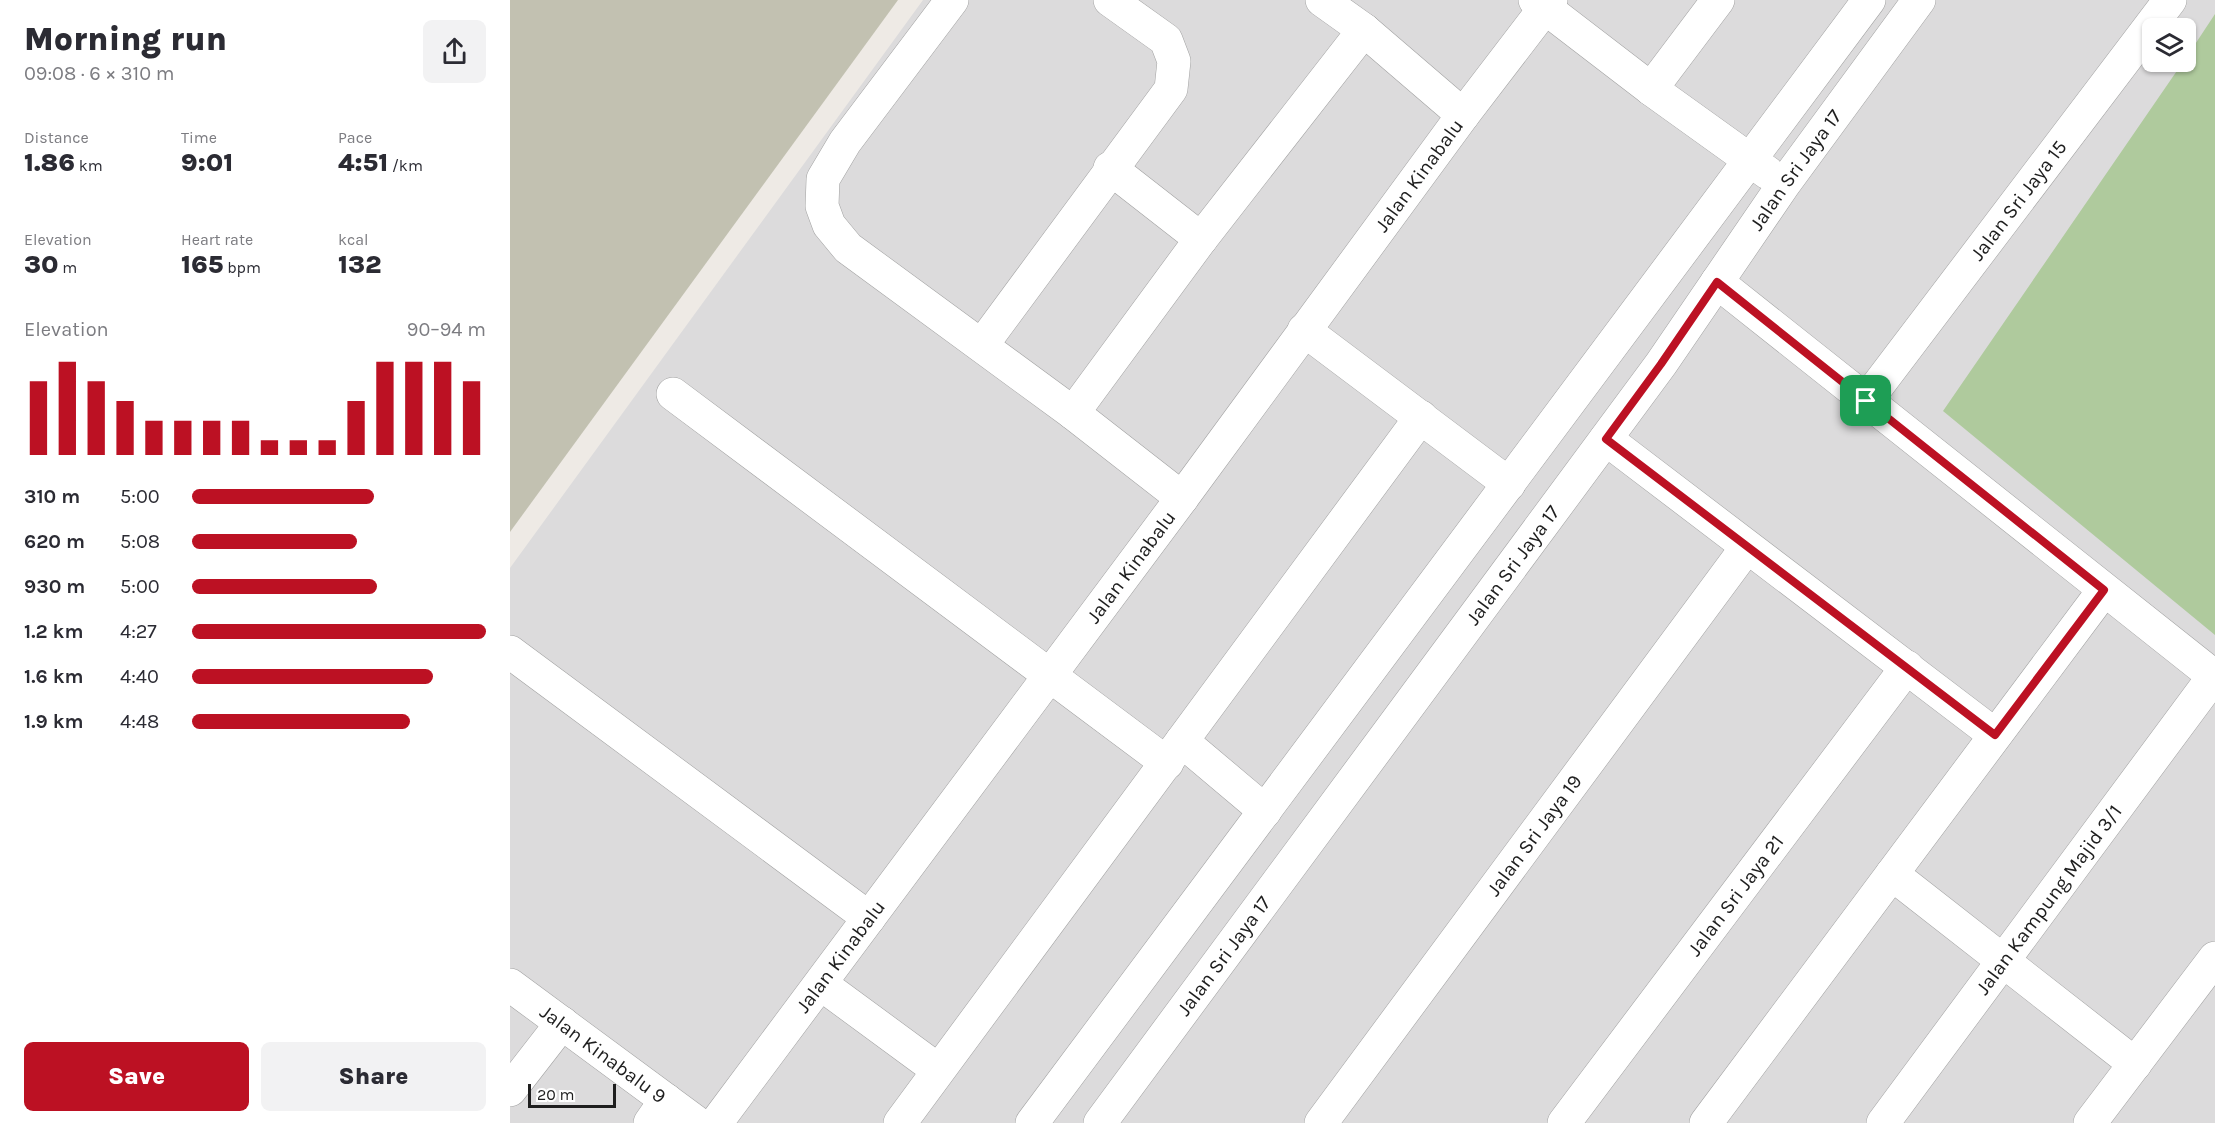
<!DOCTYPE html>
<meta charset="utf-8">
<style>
:root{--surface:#fff;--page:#f2f2f3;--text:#2b2b33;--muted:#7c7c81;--accent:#bc1123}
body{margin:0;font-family:Karla,sans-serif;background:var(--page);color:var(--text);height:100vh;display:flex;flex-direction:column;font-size:22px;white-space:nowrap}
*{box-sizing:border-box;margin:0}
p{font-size:20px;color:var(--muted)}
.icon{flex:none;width:33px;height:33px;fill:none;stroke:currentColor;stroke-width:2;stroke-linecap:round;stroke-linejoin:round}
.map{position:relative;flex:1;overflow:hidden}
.sheet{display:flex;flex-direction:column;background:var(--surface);width:510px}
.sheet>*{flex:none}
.buttons{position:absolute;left:1632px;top:18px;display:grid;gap:12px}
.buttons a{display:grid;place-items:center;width:54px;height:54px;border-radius:9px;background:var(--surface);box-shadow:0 2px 4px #0004;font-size:30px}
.scale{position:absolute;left:18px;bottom:15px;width:88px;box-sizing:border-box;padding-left:6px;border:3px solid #1e1e1e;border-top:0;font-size:16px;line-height:21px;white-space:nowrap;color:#1e1e1e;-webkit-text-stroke:4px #fff;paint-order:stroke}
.pin{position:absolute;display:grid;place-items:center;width:51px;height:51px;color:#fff;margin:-26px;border-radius:12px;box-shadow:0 3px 9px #0006}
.round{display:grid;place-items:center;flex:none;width:63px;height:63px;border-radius:9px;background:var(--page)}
.overview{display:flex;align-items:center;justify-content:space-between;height:102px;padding:0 24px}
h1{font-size:33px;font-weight:800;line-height:45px}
.figures{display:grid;grid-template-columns:repeat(3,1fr);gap:9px;height:102px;padding:6px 24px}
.figures div{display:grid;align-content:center}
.figures b{font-size:26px;font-weight:800}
.figures small{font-size:16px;font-weight:400}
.figures p{font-size:16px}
.chart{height:168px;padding:12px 24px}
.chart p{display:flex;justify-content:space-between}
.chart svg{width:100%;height:108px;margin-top:6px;stroke:var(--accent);stroke-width:6}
.action{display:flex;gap:12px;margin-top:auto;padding:12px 24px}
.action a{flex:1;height:69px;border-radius:9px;background:var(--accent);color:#fff;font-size:24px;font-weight:800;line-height:69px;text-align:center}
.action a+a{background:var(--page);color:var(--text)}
ul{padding:0 24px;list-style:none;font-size:20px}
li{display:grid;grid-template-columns:96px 72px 1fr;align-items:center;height:45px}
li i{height:15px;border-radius:8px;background:var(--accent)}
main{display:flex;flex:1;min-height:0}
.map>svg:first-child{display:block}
.residential{fill:#dcdbdc;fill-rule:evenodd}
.construction{fill:#c2c1b1}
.forest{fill:#afca9d}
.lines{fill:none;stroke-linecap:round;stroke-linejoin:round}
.minor-casing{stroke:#a2a2a2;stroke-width:34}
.minor{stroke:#fff;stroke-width:33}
.route-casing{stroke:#fff;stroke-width:12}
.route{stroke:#bc1123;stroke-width:8}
.labels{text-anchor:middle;stroke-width:4.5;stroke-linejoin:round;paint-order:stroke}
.street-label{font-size:20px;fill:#1e1e1e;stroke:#fff}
</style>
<main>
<section class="sheet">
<div class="overview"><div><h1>Morning run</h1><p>09:08 · 6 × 310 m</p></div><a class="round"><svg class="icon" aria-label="share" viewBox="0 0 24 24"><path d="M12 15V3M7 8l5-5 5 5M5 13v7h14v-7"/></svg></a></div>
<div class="figures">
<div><p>Distance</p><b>1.86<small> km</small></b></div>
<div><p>Time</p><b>9:01</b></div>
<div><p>Pace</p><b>4:51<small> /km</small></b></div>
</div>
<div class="figures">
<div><p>Elevation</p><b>30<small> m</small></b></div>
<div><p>Heart rate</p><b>165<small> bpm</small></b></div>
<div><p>kcal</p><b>132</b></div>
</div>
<div class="chart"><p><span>Elevation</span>90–94 m</p>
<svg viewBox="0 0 160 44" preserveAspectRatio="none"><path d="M5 44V14M15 44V6M25 44V14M35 44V22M45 44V30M55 44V30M65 44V30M75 44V30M85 44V38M95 44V38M105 44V38M115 44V22M125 44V6M135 44V6M145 44V6M155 44V14"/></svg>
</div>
<ul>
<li><b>310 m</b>5:00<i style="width:62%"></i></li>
<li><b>620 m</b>5:08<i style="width:56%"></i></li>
<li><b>930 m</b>5:00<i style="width:63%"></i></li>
<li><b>1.2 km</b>4:27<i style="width:100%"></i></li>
<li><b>1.6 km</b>4:40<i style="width:82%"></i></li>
<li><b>1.9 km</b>4:48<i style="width:74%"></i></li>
</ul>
<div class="action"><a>Save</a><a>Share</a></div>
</section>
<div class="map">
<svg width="1705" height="1123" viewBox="0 0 1705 1123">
<rect width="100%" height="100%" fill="#eeeae5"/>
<path class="residential" d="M413,0h1292v1123h-1705v-555zM1642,28h34v34h-34z"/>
<polygon class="construction" points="0,0 388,0 0,532"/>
<polygon class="forest" points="1705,14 1705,635 1433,411 1673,62 1676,62 1676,58"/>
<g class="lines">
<defs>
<g id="minor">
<polyline points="442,0 335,142 313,179 312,206 319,225 338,248 563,413 672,498"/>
<polyline points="812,0 854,30 953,115"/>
<polyline points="1025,0 1141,89 1258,173"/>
<polyline points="1141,89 1208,0"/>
<polyline points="600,168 691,239"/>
<polyline points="1207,282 1705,677"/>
<polyline points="794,330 999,484"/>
<polyline points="472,345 661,89 664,61 656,40 600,0"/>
<polyline points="163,394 657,763"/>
<path id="s1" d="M1356,401l304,-401"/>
<polyline points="563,413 691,239 854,30"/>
<polyline points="1096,439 1485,735"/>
<polyline points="0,652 359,918"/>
<polyline points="672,741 755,811"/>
<polyline points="1382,874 1625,1064"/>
<polyline points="311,984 428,1070"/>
<path id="s2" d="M0,985l187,138"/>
<polyline points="0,1090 52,1023"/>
<polyline points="140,1123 156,1100"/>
<path id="s3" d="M206,1123l466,-625 281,-383 88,-115"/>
<polyline points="390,1123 911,417"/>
<polyline points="522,1123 1359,0"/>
<path id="s4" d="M590,1123l561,-759 123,-180 135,-184"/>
<path id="s5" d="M811,1123l426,-576"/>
<path id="s6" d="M1054,1123l343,-456"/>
<polyline points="1196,1123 1594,590"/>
<path id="s7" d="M1373,1123l331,-447"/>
<polyline points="1580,1123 1705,958"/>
</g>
</defs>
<use href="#minor" class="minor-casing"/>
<use href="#minor" class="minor"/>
</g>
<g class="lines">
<defs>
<polygon id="route" points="1207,282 1594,590 1485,735 1096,439 1151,364"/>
</defs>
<use href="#route" class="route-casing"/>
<use href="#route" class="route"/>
</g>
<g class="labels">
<g class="street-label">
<text dy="7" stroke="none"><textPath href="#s4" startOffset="1180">Jalan Sri Jaya 17</textPath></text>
<text dy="7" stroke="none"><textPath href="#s3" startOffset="1180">Jalan Kinabalu</textPath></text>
<text dy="7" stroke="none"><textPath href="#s1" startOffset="252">Jalan Sri Jaya 15</textPath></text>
<text dy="7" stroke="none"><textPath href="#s4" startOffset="694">Jalan Sri Jaya 17</textPath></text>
<text dy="7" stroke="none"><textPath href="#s3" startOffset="694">Jalan Kinabalu</textPath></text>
<text dy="7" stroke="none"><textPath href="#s5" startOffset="358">Jalan Sri Jaya 19</textPath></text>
<text dy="7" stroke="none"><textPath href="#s6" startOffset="285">Jalan Sri Jaya 21</textPath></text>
<text dy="7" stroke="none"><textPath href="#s7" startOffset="278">Jalan Kampung Majid 3/1</textPath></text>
<text dy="7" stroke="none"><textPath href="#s4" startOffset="208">Jalan Sri Jaya 17</textPath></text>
<text dy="7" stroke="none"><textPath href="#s3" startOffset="208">Jalan Kinabalu</textPath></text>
<text dy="7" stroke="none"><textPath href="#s2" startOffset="116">Jalan Kinabalu 9</textPath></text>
</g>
</g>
</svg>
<div class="buttons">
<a><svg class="icon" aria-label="layers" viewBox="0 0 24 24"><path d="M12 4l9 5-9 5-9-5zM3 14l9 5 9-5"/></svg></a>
</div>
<div class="scale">20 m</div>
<div class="pin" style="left:1356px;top:401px;background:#1e9e55"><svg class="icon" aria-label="arrive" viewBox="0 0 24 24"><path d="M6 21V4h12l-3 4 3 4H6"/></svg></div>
</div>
</main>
